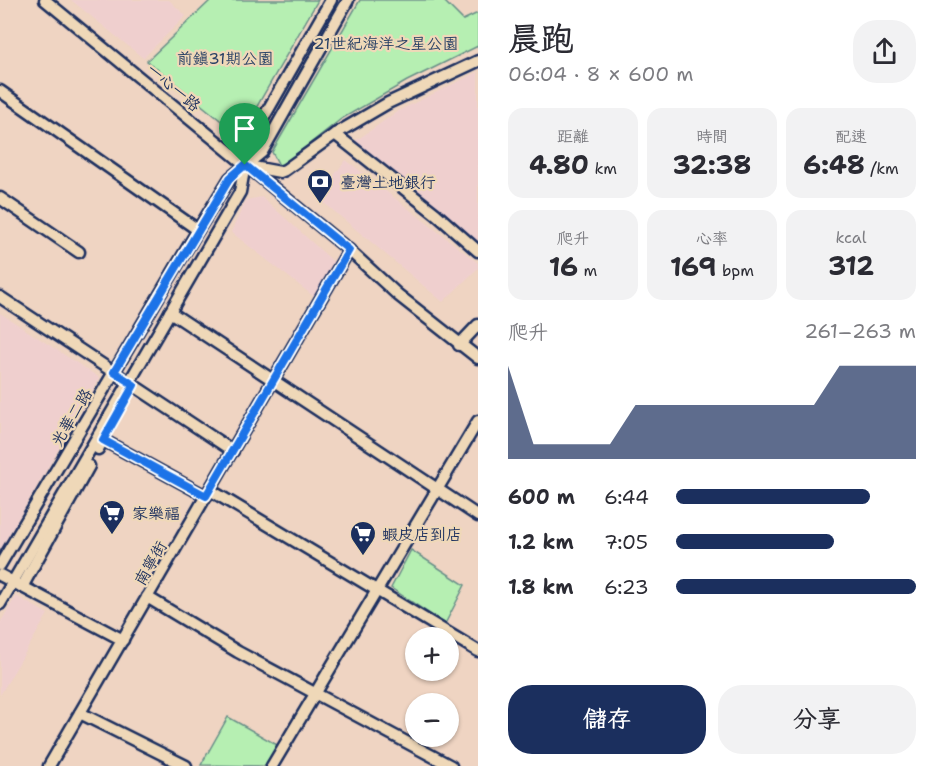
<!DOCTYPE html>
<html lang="zh-TW">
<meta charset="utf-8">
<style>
:root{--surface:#fff;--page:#f2f2f3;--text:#2b2b33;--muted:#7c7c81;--accent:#1b2f5e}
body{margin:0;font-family:"Shantell Sans","LXGW WenKai TC",sans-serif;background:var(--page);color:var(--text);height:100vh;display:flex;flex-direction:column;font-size:22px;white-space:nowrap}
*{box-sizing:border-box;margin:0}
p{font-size:20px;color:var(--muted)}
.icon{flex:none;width:33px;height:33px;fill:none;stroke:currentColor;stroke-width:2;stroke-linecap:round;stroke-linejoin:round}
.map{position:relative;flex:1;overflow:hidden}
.drawer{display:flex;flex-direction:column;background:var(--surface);width:468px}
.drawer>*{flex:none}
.controls{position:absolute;left:405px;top:627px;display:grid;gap:12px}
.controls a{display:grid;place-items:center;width:54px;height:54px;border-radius:50%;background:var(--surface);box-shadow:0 2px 4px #0004;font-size:30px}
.pin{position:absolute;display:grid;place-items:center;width:51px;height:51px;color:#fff;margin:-62px -26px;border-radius:50% 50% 50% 0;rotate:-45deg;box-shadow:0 0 6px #0007}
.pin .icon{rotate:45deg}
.round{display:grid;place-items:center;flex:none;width:63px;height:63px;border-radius:24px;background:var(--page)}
.head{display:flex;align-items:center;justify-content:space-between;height:102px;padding:0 30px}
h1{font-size:33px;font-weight:700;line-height:45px}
.figures{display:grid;grid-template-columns:repeat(3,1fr);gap:9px;height:102px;padding:6px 30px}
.figures div{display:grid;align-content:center;border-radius:15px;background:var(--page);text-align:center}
.figures b{font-size:26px;font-weight:700}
.figures small{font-size:16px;font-weight:400}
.figures p{font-size:16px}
.chart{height:168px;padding:12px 30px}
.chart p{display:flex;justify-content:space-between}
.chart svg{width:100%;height:108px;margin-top:6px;fill:var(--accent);opacity:.7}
.primary-button{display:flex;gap:12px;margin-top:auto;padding:12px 30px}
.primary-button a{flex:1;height:69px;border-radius:24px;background:var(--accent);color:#fff;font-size:24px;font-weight:700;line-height:69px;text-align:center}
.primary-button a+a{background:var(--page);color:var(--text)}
ul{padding:0 30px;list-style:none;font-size:20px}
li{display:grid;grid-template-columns:96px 72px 1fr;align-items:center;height:45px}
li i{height:15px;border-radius:8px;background:var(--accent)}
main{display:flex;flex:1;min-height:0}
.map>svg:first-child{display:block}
.built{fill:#efcfce}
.green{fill:#b6efb2;stroke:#688f88;stroke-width:1.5}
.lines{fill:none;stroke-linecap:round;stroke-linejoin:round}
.minor-casing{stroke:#1b2f5e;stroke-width:15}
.minor{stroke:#efd8b8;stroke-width:10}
.route-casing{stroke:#fff;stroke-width:12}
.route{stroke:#1a73e8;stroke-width:8}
.labels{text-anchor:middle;stroke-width:4.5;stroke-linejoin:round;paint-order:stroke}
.park-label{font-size:16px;fill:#2a4266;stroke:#efd8b8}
.street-label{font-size:16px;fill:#1b2f5e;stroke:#efd8b8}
.poi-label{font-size:16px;fill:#1b2f5e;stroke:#efd8b8;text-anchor:start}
</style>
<main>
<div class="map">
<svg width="478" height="766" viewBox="0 0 478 766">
<rect width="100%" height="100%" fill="#efd4c2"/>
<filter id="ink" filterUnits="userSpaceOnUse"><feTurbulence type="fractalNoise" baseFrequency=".0167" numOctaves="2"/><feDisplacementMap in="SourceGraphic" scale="12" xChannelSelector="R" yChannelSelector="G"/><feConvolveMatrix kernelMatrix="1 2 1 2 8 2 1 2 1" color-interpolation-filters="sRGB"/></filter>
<g filter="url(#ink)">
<g class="built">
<polygon points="71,0 169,0 186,16 143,58"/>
<polygon points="478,72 478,246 354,142 398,111"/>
<polygon points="346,160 478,263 478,268 443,302 317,197"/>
<polygon points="262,197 336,264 317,299 231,232 246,200"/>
<polygon points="0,313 100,378 0,550"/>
<polygon points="16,596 48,614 0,695 0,623"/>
</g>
<g class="green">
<polygon points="211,0 318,0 240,136 147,61"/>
<polygon points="360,0 443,0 463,20 478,13 478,46 407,81 341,119 280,167 272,152"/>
<polygon points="411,550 465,585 445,624 391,588"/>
<polygon points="228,717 279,746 268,766 201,765"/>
</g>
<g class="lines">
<defs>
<g id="minor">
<polyline points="45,0 349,250 398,295 478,358"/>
<polyline points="0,91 198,230"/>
<polyline points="335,134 436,214 478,251"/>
<polyline points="248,166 280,172 285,170 335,134 388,103 478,61"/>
<polyline points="0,198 79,252"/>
<polyline points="0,297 233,451"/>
<polyline points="170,312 478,516"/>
<polyline points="459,345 478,325"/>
<polyline points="98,449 103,440 206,496"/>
<polyline points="210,490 478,651"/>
<polyline points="0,565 198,230 230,178 262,152 348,0"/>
<polyline points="0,575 123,640"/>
<polyline points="22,587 89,466"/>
<polyline points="147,597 238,652 451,766"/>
<polyline points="0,604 240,192 249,143 331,0"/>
<polyline points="80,713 186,766"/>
<polyline points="49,766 349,250"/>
<polyline points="272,766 478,421"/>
</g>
</defs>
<use href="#minor" class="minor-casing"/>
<use href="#minor" class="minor"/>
</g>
</g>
<g class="lines" filter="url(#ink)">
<defs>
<polygon id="route" points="245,165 349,250 206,496 103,440 134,385 114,372 230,178"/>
</defs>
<use href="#route" class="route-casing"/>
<use href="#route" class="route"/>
</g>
<defs>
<symbol id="bank-pin" viewBox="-11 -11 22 30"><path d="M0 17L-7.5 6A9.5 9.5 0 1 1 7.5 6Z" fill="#1b2f5e" stroke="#efd8b8"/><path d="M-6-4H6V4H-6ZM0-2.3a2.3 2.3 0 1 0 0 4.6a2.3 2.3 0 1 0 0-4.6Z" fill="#fff"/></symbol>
<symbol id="supermarket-pin" viewBox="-11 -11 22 30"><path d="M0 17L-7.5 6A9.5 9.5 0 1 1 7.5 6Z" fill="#1b2f5e" stroke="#efd8b8"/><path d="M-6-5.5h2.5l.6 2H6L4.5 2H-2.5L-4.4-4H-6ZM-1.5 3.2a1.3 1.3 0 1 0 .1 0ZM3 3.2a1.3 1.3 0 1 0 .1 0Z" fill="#fff"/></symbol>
</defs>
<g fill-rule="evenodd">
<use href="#bank-pin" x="305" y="167" width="30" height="40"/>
<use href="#supermarket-pin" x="97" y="498" width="30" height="40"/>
<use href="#supermarket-pin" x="348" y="519" width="30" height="40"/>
</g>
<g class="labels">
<g class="park-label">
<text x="386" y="49">21世紀海洋之星公園</text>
<text x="225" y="64">前鎮31期公園</text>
</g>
<g class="street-label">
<text transform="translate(174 87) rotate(40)" y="6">一心一路</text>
<text transform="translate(71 417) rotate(-59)" y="6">光華二路</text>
<text transform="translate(150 563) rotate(-60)" y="6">南寧街</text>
</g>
<g class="poi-label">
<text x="340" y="188">臺灣土地銀行</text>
<text x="132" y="519">家樂福</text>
<text x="382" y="540">蝦皮店到店</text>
</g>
</g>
</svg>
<div class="controls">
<a>+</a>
<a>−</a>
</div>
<div class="pin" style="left:245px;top:165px;background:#1e9e55"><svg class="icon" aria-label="arrive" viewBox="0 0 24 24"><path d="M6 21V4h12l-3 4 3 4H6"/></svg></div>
</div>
<section class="drawer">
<div class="head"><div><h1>晨跑</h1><p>06:04 · 8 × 600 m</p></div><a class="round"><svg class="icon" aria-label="share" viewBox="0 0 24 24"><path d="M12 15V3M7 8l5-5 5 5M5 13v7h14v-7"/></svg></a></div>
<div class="figures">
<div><p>距離</p><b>4.80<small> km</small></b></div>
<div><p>時間</p><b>32:38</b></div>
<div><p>配速</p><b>6:48<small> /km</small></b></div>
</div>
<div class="figures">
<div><p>爬升</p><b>16<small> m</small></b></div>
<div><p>心率</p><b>169<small> bpm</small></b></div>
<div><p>kcal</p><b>312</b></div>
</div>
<div class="chart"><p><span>爬升</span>261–263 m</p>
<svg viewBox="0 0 160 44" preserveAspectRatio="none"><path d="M0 44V6L10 38L20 38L30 38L40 38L50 22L60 22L70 22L80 22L90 22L100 22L110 22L120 22L130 6L140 6L150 6L160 6V44z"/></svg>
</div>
<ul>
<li><b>600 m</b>6:44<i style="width:81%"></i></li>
<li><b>1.2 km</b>7:05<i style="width:66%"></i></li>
<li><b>1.8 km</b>6:23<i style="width:100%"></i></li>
</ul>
<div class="primary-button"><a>儲存</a><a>分享</a></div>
</section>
</main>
